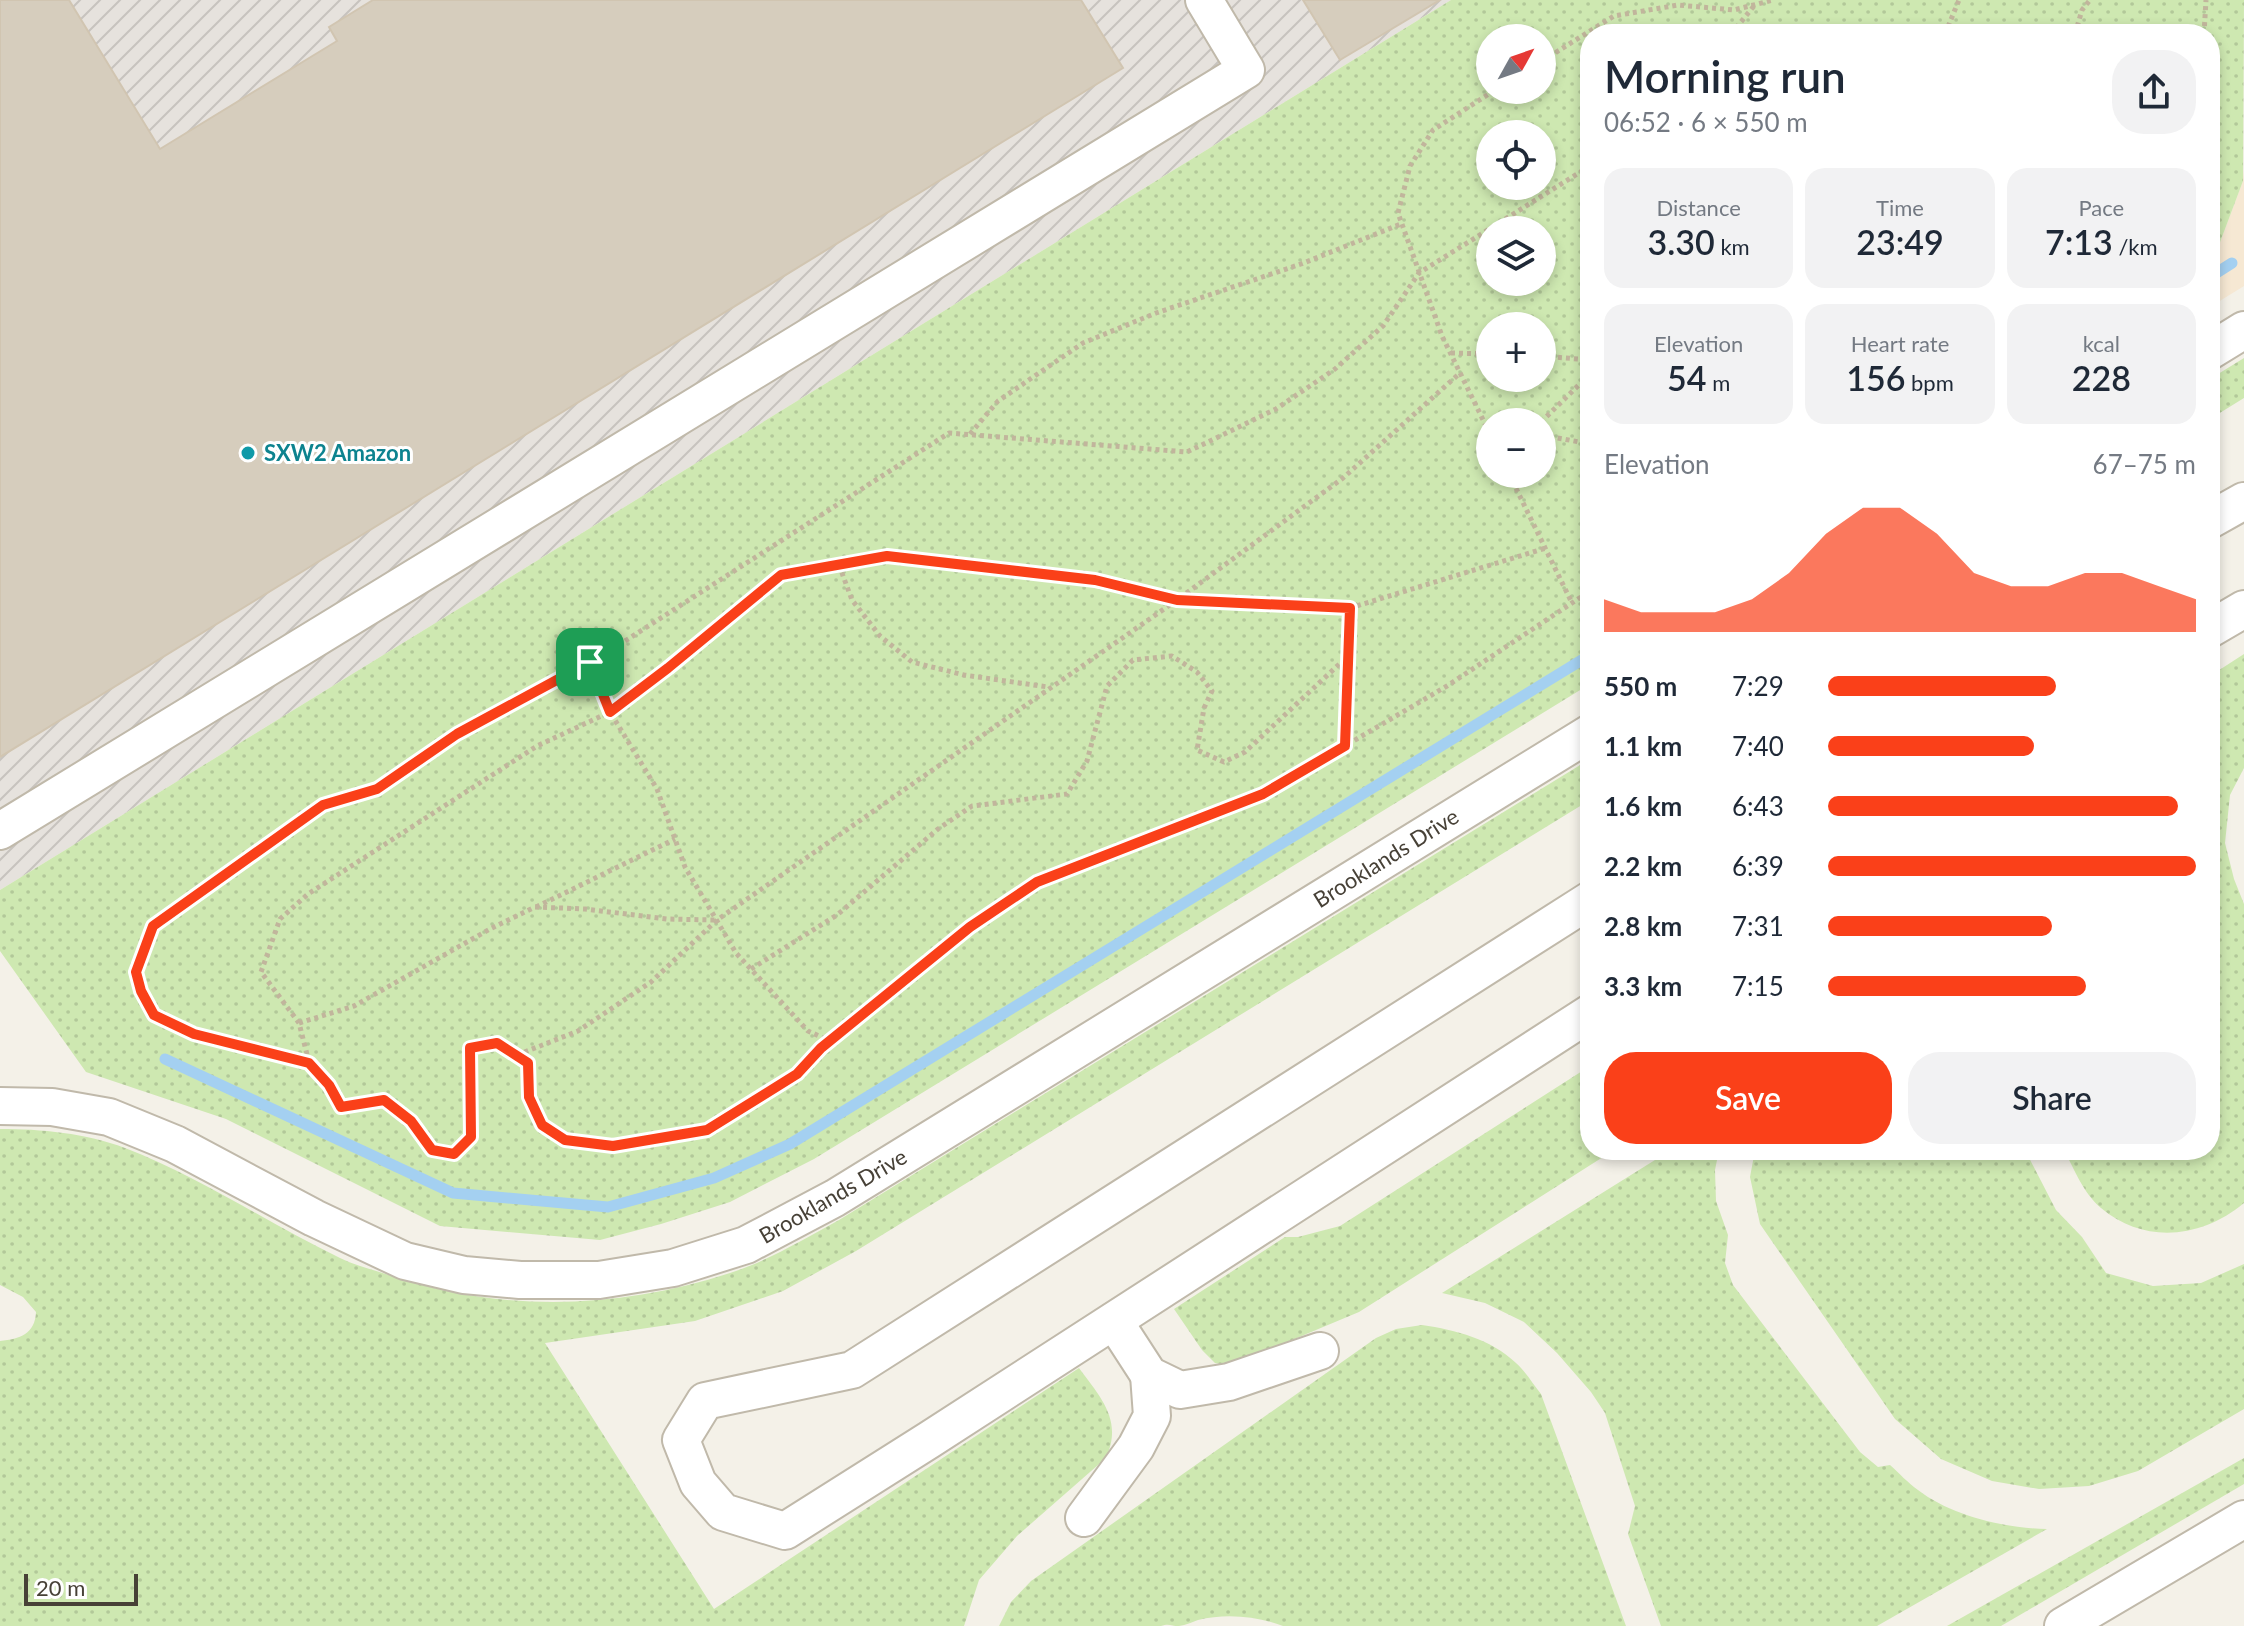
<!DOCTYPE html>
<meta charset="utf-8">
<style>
:root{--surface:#fff;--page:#f2f2f3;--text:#1f2937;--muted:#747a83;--accent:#fa4019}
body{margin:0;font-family:Lato,sans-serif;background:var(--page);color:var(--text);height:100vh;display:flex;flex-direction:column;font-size:30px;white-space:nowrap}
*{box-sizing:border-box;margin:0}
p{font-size:26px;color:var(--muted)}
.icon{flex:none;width:44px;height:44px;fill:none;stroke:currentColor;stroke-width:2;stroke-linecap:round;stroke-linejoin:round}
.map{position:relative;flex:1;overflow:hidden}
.drawer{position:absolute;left:1580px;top:24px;width:640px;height:1136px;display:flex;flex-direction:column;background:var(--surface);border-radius:32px;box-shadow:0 4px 12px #0003}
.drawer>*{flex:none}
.needle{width:52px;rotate:50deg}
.fabs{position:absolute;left:1476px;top:24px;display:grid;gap:16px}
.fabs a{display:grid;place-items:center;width:80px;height:80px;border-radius:50%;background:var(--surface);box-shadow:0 4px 12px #0003;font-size:40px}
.scale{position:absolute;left:24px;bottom:20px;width:114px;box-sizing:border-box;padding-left:8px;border:4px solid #474137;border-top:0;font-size:22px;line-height:28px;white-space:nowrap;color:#474137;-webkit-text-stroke:6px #fff;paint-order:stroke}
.pin{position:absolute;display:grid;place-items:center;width:68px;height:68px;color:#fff;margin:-34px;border-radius:16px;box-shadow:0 4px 12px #0006}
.round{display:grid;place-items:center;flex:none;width:84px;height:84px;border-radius:32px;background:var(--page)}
.summary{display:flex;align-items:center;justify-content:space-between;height:136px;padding:0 24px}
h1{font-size:44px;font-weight:600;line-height:60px}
.figures{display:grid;grid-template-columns:repeat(3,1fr);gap:12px;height:136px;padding:8px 24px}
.figures div{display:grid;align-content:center;border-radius:20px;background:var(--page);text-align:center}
.figures b{font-size:34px;font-weight:600}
.figures small{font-size:22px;font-weight:400}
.figures p{font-size:22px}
.chart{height:224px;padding:16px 24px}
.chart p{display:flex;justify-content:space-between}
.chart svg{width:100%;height:144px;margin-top:8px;fill:var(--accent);opacity:.7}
.cta{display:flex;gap:16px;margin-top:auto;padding:16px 24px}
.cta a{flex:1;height:92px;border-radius:32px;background:var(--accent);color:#fff;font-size:32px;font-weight:600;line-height:92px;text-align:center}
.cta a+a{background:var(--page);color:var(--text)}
ul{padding:0 24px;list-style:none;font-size:26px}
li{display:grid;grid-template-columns:128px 96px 1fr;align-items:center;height:60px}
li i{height:20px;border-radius:10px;background:var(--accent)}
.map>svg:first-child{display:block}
.commercial{fill:#f6e8d3}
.industrial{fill:url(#industrial-furrows)}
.grass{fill:url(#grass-dots);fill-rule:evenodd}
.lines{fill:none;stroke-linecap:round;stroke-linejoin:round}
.stream{stroke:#a4d0f1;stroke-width:11}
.building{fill:#d6cdbd;stroke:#d1c5b1;stroke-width:2}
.minor-casing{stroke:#c0b9aa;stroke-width:40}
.path{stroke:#c1b59c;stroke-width:5;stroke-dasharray:4 4;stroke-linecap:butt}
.minor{stroke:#fff;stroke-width:36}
.route-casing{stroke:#fff;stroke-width:16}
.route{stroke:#fa4019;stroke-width:10}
.culture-dot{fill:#0f9aa8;stroke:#fff;stroke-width:3}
.labels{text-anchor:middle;stroke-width:6;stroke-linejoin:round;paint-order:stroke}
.culture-label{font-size:22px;font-weight:bold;fill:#0d838f;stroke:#fff;text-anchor:start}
.street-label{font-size:22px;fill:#474137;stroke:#fff}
</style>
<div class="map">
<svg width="2244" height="1626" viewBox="0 0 2244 1626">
<defs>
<pattern id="industrial-furrows" width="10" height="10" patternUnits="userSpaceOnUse" patternTransform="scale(2)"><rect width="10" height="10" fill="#e6e2dd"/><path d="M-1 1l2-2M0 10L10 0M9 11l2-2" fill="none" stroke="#c7c3be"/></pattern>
<pattern id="grass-dots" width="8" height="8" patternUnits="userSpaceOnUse" patternTransform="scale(2)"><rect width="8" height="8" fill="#cee8b1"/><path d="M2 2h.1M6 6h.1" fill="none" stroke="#b2c899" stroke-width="1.8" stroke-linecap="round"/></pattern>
</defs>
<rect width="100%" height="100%" fill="#f4f1e8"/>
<polygon class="commercial" points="2244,170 2244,286 2210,307 2210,269 2243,181"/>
<polygon class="industrial" points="0,0 1451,0 0,890"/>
<g class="grass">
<path d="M1451,0h793l-1,181 -33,88v-235h-620v650l-776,475 -84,43 -69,22 -61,16 -160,-14 -214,-107 -140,-47 -86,-121v-61zM1542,38v52h-52v-52zM1542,134v52h-52v-52zM1542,230v52h-52v-52zM1542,326v52h-52v-52zM1542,422v52h-52v-52z"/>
<polygon points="2244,358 2244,398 2210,419 2210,379"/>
<path d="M2244,654v114l-14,27 -5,48 9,36 10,25v299c-42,35 -99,42 -143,5 -17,-14 -27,-39 -37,-58h146v-474z"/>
<path d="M1590,759v41l-734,451 -73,40 -88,30 -150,22 169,266 365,-241c22,30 44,52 27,90l-89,78 -38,44 -15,46h-964v-285c20,-2 35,-7 36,-29l-13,-15 -23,-12v-156c41,0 86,4 125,19 75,29 143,75 215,110 16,8 35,12 52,18 111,37 227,33 338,-3 38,-12 74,-34 109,-53z"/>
<polygon points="1590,1066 1590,1150 1614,1150 1359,1312 1230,1366 1215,1363 1202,1350 1174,1309 1285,1237 1298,1237 1340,1226"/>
<path d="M1671,1150h48l-4,20 1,31 12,34 -3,28 8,22 127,167 18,15 12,-2c9,8 18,18 28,25 34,26 86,38 129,39l-170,97h-216l-33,-92 7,-28 -30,-93 -14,-21 -34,-39 -33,-31 -39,-19 -43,-10z"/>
<polygon points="1755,1150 2025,1150 2056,1210 2082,1237 2106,1273 2153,1286 2201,1283 2244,1264 2244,1409 2138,1471 2089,1486 2039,1489 1992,1481 1941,1459 1895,1419 1760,1224 1750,1177"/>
<path d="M1422,1325c34,5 69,14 94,38 10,9 17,21 25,31l85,232h-343c-27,-10 -57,-13 -85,-6 -6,2 -12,5 -19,6 -8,0 -10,-3 -18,0h-162l12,-24 20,-21 345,-243 20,-9z"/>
<polygon points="2244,1458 2244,1484 2001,1626 1947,1626"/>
</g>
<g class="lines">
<g class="stream">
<polyline points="2210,277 2232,263"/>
<polyline points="165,1059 453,1193 608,1207 714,1178 790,1144 1590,655"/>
</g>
</g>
<g class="building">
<polygon points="0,0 69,0 160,149 337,41 329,27 373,0 1081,0 1123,68 0,757"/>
<polygon points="1303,0 1440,0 1340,60"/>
</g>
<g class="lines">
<defs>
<g id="minor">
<polyline points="2210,351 2244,330"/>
<polyline points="2210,520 2244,501"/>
<polyline points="2210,629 2244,609"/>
<polyline points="0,831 1246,70 1204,0"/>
<polyline points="1590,900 852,1370 705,1401 681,1440 698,1483 723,1512 785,1531 929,1440 1590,1013"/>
<polyline points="0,1106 52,1107 109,1117 175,1144 314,1218 405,1261 464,1275 520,1280 599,1280 673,1268 746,1245 835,1198 1590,733"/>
<polyline points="1114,1321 1149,1375 1180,1390 1229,1382 1320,1351"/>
<polyline points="1084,1518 1136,1447 1152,1416 1149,1375"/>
<polyline points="2063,1626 2244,1519"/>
</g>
</defs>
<use href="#minor" class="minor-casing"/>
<g class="path">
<polyline points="1731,34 1754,6"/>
<polyline points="1945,34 1959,0"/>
<polyline points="2075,34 2082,10 2090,0"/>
<polyline points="2204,34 2206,0"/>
<polyline points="1542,61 1614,16 1678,5 1734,10 1773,0"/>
<polyline points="1590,166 1419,273 1383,326 1335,369 1276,409 1187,452 949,433 611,650 457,734 377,789 323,805 153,926 136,972 141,991 154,1015 194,1034 309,1063 329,1085 341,1107 384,1100 411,1121 432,1150 454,1154 471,1137 470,1048 497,1043 528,1063 529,1097 542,1125 565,1140 613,1146 707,1130 797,1074 821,1048 970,927 1037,882 1263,794 1447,686 1590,591"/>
<polyline points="1451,353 1490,354"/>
<polyline points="1542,356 1590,360"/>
<polyline points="1541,422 1590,374"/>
<polyline points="970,434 998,401 1083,343 1156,313 1301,264 1401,224"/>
<polyline points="1490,434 1442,336 1398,213 1410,166 1433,130 1495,90"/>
<polyline points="1542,435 1590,444"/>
<polyline points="1509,474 1572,603"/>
<polyline points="839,565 852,600 880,636 912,662 964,675 1048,687"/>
<polyline points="590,662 610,712 657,789 685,867 736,953 808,1031 830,1041"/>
<polyline points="1345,746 1350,608"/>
<polyline points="536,907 675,839"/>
<polyline points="751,969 837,915 938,829 972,806 1067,794 1087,761 1107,686 1133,660 1172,656 1197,672 1212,691 1204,708 1197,750 1224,762 1245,752 1348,656"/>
<polyline points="299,1023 354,1006 490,929 535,907 585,909 667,919 716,920"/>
<polyline points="517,1055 578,1031 651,982 717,920 1177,600 1343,478 1460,373"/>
<polyline points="309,1062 299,1023 261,972 280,919 308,894 537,746 610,712 668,668 781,575 887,556 1095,580 1177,600 1350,608 1546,548"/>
</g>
<use href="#minor" class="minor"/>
</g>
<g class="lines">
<defs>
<polygon id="route" points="887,556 1095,580 1177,600 1350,608 1345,746 1263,794 1037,882 970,927 821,1048 797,1074 707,1130 613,1146 565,1140 542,1125 529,1097 528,1063 497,1043 470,1048 471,1137 454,1154 432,1150 411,1121 384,1100 341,1107 329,1085 309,1063 194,1034 154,1015 141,991 136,972 153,926 323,805 377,789 457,734 590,662 610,712 668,668 781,575"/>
</defs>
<use href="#route" class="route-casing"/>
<use href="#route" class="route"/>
</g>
<circle class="culture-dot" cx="248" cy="453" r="8"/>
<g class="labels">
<g class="culture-label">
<text x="264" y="461">SXW2 Amazon</text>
</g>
<g class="street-label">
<text transform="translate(1386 858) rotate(-32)" y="8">Brooklands Drive</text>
<text transform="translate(833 1196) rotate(-30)" y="8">Brooklands Drive</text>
</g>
</g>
</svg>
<div class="fabs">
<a><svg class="needle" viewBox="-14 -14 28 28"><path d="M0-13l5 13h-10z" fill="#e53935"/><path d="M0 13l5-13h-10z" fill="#747a83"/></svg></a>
<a><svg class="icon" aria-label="locate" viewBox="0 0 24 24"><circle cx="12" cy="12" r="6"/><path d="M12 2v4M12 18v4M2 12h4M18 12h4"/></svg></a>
<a><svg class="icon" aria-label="layers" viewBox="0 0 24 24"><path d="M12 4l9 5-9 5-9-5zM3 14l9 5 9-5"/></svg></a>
<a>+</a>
<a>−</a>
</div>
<div class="scale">20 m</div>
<div class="pin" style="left:590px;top:662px;background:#1e9e55"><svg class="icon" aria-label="arrive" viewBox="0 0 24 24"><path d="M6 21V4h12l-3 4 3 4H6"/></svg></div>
<section class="drawer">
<div class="summary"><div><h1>Morning run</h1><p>06:52 · 6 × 550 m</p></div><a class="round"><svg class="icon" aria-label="share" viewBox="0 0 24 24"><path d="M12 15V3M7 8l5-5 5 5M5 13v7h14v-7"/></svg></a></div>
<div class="figures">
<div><p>Distance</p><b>3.30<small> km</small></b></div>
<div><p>Time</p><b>23:49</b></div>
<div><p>Pace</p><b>7:13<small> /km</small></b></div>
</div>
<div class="figures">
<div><p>Elevation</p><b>54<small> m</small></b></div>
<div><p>Heart rate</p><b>156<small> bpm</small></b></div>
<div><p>kcal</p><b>228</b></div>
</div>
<div class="chart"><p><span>Elevation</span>67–75 m</p>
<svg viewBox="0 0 160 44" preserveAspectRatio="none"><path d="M0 44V34L10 38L20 38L30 38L40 34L50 26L60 14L70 6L80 6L90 14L100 26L110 30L120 30L130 26L140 26L150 30L160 34V44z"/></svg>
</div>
<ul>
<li><b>550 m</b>7:29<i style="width:62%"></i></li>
<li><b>1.1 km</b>7:40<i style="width:56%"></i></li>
<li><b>1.6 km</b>6:43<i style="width:95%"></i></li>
<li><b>2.2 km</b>6:39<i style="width:100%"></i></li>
<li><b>2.8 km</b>7:31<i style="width:61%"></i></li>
<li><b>3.3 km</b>7:15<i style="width:70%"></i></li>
</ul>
<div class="cta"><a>Save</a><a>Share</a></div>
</section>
</div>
